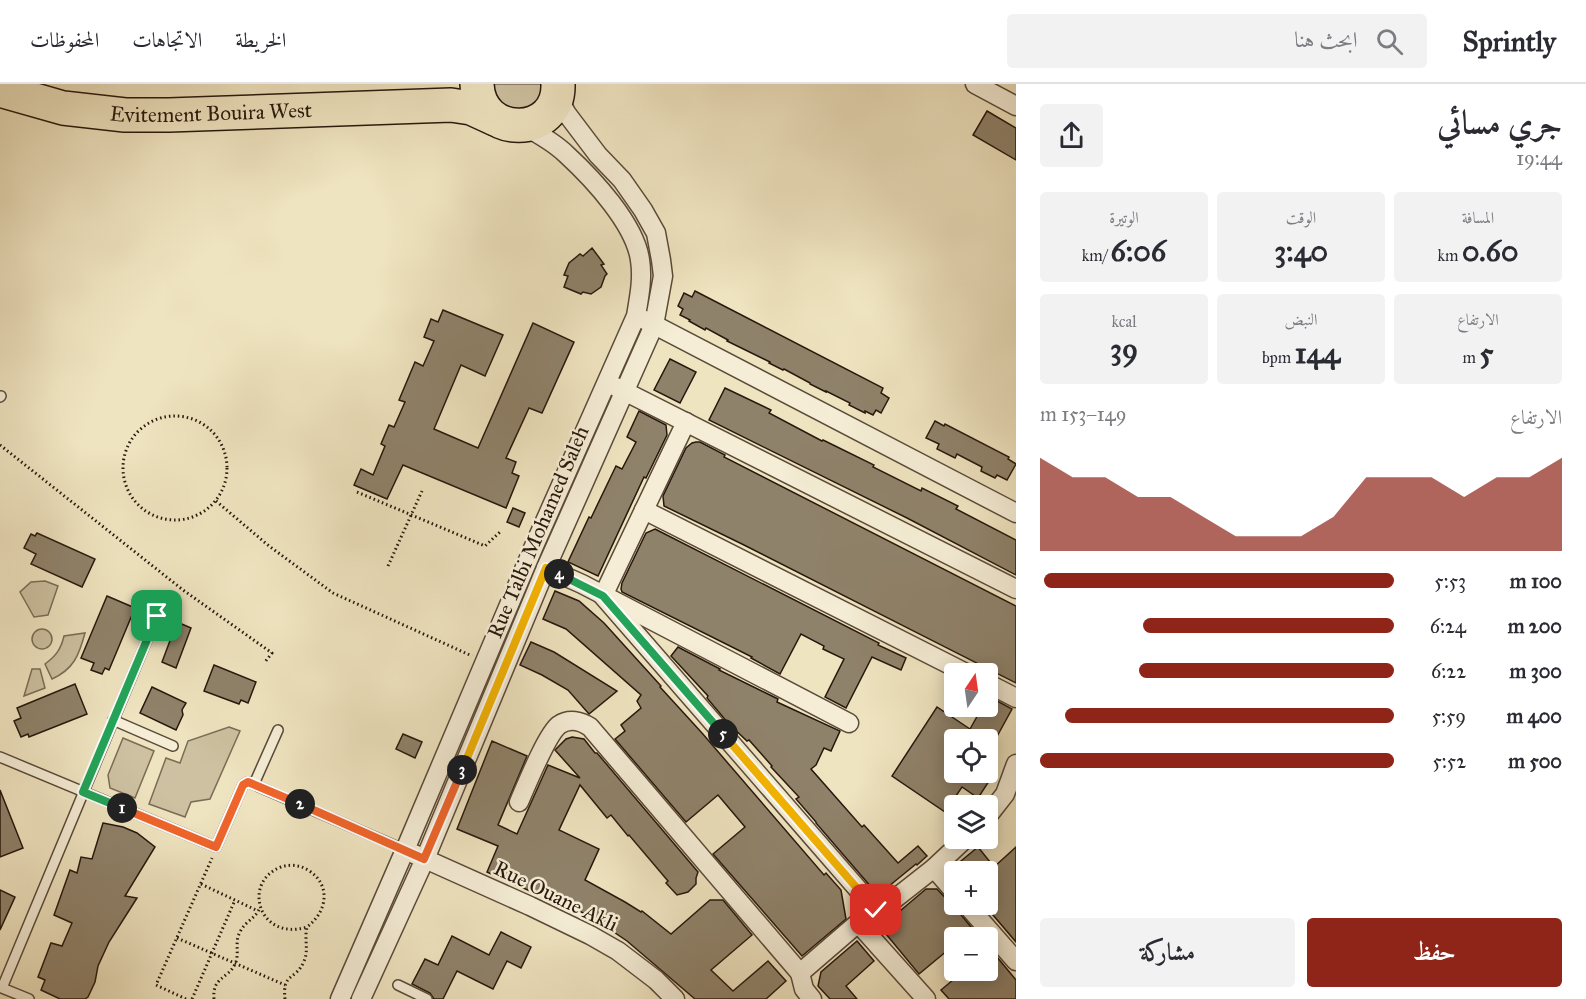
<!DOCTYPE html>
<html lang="ar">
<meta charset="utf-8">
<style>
:root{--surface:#fff;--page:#f2f2f3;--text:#2b2b33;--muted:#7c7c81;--line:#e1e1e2;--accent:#8f2418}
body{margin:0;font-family:"IM FELL Great Primer",Amiri,serif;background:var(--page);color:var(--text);direction:rtl;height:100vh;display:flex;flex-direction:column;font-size:22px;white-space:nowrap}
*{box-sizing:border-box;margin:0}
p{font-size:20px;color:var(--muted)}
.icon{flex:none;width:33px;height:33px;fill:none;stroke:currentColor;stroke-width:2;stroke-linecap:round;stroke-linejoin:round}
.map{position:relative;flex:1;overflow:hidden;direction:ltr}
.details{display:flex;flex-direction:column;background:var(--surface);width:570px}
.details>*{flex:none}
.needle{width:39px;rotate:13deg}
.fabs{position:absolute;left:944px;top:579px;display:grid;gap:12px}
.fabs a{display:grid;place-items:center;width:54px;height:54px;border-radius:6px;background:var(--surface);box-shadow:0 3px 15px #0003;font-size:30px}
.pin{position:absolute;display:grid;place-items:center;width:51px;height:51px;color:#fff;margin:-26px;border-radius:12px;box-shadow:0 3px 9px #0006}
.km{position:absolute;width:30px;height:30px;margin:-15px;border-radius:50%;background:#222;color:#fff;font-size:16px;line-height:30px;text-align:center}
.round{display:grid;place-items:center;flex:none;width:63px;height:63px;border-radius:6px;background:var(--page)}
.summary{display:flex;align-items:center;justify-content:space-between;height:102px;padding:0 24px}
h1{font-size:33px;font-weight:700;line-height:45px}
.stats{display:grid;grid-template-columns:repeat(3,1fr);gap:9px;height:102px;padding:6px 24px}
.stats div{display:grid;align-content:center;border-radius:6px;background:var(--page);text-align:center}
.stats b{font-size:30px;font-weight:700}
.stats small{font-size:16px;font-weight:400}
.stats p{font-size:16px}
.chart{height:168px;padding:12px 24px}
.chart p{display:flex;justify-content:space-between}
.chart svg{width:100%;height:108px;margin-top:6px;fill:var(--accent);opacity:.7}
.action{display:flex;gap:12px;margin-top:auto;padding:12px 24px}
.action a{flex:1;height:69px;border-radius:6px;background:var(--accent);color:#fff;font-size:24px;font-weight:700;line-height:69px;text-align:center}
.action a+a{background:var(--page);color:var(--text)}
ul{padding:0 24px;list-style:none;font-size:20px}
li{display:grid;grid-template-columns:96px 72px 1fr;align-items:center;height:45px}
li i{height:15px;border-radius:8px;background:var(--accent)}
header{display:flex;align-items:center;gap:36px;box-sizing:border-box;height:84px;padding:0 30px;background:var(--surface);border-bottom:2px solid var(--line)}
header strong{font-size:28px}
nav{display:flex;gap:33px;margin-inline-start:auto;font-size:21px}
.search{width:420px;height:54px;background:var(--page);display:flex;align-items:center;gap:15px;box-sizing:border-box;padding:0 21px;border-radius:6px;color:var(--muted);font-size:22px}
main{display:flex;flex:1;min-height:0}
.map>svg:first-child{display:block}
.green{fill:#cdc1a1;stroke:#7a6c56;stroke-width:1.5}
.building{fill:#8f826a;stroke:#28170c;stroke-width:1.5}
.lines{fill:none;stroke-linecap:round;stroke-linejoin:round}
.lane-casing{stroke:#5a4a39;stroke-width:12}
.street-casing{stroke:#5a4a39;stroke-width:21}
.highway-casing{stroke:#28170c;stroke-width:36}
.path{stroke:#28170c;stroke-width:3;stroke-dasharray:1.5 3;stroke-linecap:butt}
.lane{stroke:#f5edd6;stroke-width:9}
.street{stroke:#f5edd6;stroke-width:18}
.highway{stroke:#efe4c0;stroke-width:33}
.split-1-casing{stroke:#fff;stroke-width:12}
.split-2-casing{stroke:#fff;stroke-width:12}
.split-3-casing{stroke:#fff;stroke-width:12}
.split-4-casing{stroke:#fff;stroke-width:12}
.split-5-casing{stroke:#fff;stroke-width:12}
.split-6-casing{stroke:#fff;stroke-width:12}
.split-1{stroke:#22a559;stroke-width:8}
.split-2{stroke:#f0652b;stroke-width:8}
.split-3{stroke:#f0652b;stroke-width:8}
.split-4{stroke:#f5b400;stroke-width:8}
.split-5{stroke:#22a559;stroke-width:8}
.split-6{stroke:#f5b400;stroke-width:8}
.labels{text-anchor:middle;stroke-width:5;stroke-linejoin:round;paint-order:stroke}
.street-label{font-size:21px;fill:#28170c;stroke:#f5edd6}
</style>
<header>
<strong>Sprintly</strong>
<div class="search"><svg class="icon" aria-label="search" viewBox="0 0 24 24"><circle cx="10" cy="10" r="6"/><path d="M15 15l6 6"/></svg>ابحث هنا</div>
<nav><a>الخريطة</a><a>الاتجاهات</a><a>المحفوظات</a></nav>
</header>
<main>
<section class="details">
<div class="summary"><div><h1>جري مسائي</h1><p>19:44</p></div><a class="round"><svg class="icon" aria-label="share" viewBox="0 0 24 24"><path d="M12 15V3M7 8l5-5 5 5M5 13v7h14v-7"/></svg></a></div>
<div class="stats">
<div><p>المسافة</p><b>0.60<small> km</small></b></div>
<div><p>الوقت</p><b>3:40</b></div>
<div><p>الوتيرة</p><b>6:06<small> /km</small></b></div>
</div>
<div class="stats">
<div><p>الارتفاع</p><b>5<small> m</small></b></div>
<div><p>النبض</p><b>144<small> bpm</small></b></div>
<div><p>kcal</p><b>39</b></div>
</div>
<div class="chart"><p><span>الارتفاع</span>149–153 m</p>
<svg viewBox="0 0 160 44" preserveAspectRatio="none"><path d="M0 44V6L10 14L20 14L30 22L40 22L50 30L60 38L70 38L80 38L90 30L100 14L110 14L120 14L130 22L140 14L150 14L160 6V44z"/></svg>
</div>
<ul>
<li><b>100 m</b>5:53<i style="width:99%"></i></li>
<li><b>200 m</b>6:24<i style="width:71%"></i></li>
<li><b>300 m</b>6:22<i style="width:72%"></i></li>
<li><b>400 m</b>5:59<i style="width:93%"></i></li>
<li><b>500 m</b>5:52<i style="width:100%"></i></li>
</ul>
<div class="action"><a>حفظ</a><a>مشاركة</a></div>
</section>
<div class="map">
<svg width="1016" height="915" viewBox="0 0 1016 915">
<rect width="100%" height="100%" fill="#efe4c0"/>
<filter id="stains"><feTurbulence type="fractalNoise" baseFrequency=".00333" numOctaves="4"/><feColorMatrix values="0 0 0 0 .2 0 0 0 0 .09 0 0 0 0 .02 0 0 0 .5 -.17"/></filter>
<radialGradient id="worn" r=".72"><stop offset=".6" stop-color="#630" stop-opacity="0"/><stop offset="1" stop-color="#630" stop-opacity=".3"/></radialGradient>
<g class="green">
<path d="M489,0h54c-6,26 -11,25 -35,28z"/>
<polygon points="45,497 58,502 48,531 34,533 20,508 31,498"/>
<circle cx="42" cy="555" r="10"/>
<path d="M85,549c-6,22 -11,36 -33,46l-7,-15c11,-8 16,-15 19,-28z"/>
<polygon points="32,585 40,585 45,604 24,612"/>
<polygon points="229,643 240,647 210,715 191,718 185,733 149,720 166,674 180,679 188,657"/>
<polygon points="123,654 154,667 135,714 110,704 108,691"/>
</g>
<g class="building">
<polygon points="987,27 1016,44 1016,76 973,51"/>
<polygon points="592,164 604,180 601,181 607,190 605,192 601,203 591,210 583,208 581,210 564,203 568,192 564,191 569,179 580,170 583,172"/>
<polygon points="695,207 883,304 881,309 889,314 881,329 876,326 873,331 865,327 865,329 849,321 850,319 826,307 826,308 810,300 810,299 784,285 783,286 769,279 770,278 727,257 728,256 706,244 705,246 689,237 690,236 680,231 683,225 678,222 684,209 692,213"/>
<polygon points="443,226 503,251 485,292 461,281 434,345 478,364 533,239 574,258 542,329 529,324 506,374 516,378 512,389 519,392 506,424 403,381 387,415 354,401 361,385 373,391 385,362 381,360 389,341 394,343 405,318 399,316 415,278 423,282 434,257 424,253 431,235 438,238"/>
<polygon points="670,275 696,288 680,319 654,306"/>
<polygon points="725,304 771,326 769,329 822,357 823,356 874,381 873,383 921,407 922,404 958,422 956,425 1016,456 1016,491 907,434 709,336"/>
<polygon points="639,327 666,341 667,351 646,394 644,393 598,492 568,478 589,433 591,434 616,382 622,385 636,358 627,353"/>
<polygon points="935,337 944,342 945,340 1009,373 1008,375 1016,380 1007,396 997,391 995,394 981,387 982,383 957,370 955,374 937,365 939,360 926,354"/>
<polygon points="696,358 700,358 725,371 724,373 1016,522 1016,599 742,460 664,422 663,412 686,364 692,359"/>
<polygon points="513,424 525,429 519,443 507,438"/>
<polygon points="655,445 879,559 878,561 906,574 901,586 872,573 846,624 825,613 844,575 823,565 824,562 801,550 780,590 751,574 752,573 622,508 621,505 622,499 646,449"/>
<polygon points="37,449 95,475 82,503 31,480 36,470 24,464 31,450 35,452"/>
<polygon points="555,507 579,517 604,539 661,602 660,603 702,649 824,791 826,789 841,806 846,835 802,872 713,770 745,743 718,711 686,738 615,655 625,647 621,641 641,624 637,617 641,611 566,545 543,535"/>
<polygon points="107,512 135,524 109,586 105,584 102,590 91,586 94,579 81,574"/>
<polygon points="177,538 191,544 176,584 162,578"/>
<polygon points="531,558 554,568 617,607 589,630 568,606 542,591 520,581"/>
<polygon points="678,563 720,585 719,586 778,615 777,618 840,647 831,667 824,664 816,681 811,685 862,743 864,741 898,779 918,762 927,772 917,781 916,780 883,807 872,804 816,739 816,738 796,715 799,713 771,683 772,682 749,656 747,657 728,639 707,614 708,612 671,572"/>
<polygon points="214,581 256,598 248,619 241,616 239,620 204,607"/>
<polygon points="75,600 87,630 29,653 28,650 21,653 14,637 21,634 17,624"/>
<polygon points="152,603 186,619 182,626 183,631 176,646 140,629"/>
<polygon points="988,612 1012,625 995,656 954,656 954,688 995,688 978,714 962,703 945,728 892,692 937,623 970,645 983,622 987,622"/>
<polygon points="403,650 422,658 415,674 396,665"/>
<polygon points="572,653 584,655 595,669 597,669 698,788 696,794 696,800 688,808 677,811 666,799 668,797 629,751 628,752 611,731 607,734 580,701 559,746 599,765 585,796 625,818 641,828 642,827 671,850 710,816 723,816 752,851 711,886 733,907 768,877 786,897 766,915 695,915 627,857 593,834 565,820 567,817 542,806 539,811 487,788 498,762 457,745 492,657 527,672 498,741 517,750 548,681 580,694 555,666 566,655"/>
<polygon points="0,706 23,764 0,773"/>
<polygon points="103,739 123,743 137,749 155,763 125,812 137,814 109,858 98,882 95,898 88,913 85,915 60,915 41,906 45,896 38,893 51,859 62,862 72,839 54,831 70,786 77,789 81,773 92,775"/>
<polygon points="978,763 994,783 1016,763 1016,858 987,824 987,788 952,788 950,786"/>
<polygon points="926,805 937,805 954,823 955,822 958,827 980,854 954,854 954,861 919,890 886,850 887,838"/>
<polygon points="0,806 15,813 0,846"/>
<polygon points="501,848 531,863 521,884 507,877 493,905 457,887 443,915 434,915 430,909 412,900 425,875 438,881 452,852 489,871"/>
<polygon points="857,857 874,877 846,902 857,915 830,915 818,902 821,888"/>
<polygon points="987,861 1016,896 1016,915 949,915 941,906 965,886 987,886"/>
</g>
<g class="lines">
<defs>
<g id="lane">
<polyline points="0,313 1,312"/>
<polyline points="113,636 173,662"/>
<polyline points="0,673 216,763 243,701 248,698 405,766"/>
<polyline points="254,700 278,646"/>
<polyline points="398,901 427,915"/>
<polyline points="29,915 2,904 157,532"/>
</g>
<g id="street">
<polyline points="975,0 1016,22"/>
<polyline points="645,236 1016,429"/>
<polyline points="616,303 1016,505"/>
<polyline points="686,338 603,512 876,826"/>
<polyline points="644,426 968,590"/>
<polyline points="546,484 582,500 849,639"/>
<polyline points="987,599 1016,614"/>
<path d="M519,718c7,-16 28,-68 40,-77 10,-7 22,-4 31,2l210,246 4,16 8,10"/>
<polyline points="987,733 1005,710 1016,680"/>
<polyline points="414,770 530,822 590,851 618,867 656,896 675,915"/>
<polyline points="934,784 954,807"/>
<polyline points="966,820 1016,877"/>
<polyline points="858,839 926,915"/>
<polyline points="800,889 858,839 876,826 892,817 934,784 966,754"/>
<path d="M340,915l65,-149 129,-304 102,-230c3,-18 7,-37 4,-56 -5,-36 -47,-81 -73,-105 -12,-12 -28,-21 -43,-29"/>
<polyline points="361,915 425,775 546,484 654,241 663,192 661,176 656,149 643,126 622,96 598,71 567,30 557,12"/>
</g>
<g id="highway">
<path d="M477,0c2,56 83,54 81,0"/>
<path id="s1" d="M0,6l63,18 62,7h44l282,-10 20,3 24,11"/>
</g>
</defs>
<use href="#lane" class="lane-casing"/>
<use href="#street" class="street-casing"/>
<use href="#highway" class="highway-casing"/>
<g class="path">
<circle cx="175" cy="384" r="52"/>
<polyline points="0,361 183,506 272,569 265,578"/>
<polyline points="357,408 485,462 501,447"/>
<polyline points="216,417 269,462 333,509 472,572"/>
<polyline points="388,482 422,407"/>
<polyline points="201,800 258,827"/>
<polyline points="177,854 285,901"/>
<polyline points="186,915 156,901 212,774"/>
<polyline points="192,915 235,816"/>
<path d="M214,915c-2,-22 14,-20 21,-35 5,-10 -1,-21 5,-32 5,-11 16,-13 20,-25"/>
<path d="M285,915c-3,-27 11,-18 19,-38 5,-11 0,-22 3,-34 20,-15 25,-42 1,-57 -8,-5 -18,-6 -27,-3 -40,15 -22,75 26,60"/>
</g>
<use href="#lane" class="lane"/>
<use href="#street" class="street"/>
<use href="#highway" class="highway"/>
</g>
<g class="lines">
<defs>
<polyline id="split-1" points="122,724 83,708 157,532"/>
<polyline id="split-2" points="122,724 216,763 243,701 248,698 300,720"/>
<polyline id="split-3" points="300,720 424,775 462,686"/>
<polyline id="split-4" points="462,686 546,484 559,490"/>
<polyline id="split-5" points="559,490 603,512 723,650"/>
<polyline id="split-6" points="723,650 876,826"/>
</defs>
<use href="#split-1" class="split-1-casing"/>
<use href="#split-2" class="split-2-casing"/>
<use href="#split-3" class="split-3-casing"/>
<use href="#split-4" class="split-4-casing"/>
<use href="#split-5" class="split-5-casing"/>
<use href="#split-6" class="split-6-casing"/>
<use href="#split-1" class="split-1"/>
<use href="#split-2" class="split-2"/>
<use href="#split-3" class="split-3"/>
<use href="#split-4" class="split-4"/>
<use href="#split-5" class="split-5"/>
<use href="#split-6" class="split-6"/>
</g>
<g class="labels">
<g class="street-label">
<text dy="7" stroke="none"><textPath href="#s1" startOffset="214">Evitement Bouira West</textPath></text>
<text transform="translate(538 448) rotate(-67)" y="7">Rue Talbi Mohamed Saleh</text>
<text transform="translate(556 812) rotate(26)" y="7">Rue Ouane Akli</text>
</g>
</g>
<rect width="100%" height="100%" filter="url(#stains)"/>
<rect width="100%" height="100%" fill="url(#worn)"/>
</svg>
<div class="fabs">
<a><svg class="needle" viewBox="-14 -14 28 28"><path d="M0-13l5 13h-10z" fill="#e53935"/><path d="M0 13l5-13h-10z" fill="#7c7c81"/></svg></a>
<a><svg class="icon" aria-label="locate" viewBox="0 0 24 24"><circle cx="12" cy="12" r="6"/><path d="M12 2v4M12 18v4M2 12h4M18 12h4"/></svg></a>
<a><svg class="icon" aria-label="layers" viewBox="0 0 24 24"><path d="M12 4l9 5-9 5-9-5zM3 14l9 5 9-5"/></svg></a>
<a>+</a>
<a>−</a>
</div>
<div class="pin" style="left:157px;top:532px;background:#1e9e55"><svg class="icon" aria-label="arrive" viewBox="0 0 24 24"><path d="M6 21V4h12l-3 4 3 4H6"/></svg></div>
<div class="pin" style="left:876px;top:826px;background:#d93025"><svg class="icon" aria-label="check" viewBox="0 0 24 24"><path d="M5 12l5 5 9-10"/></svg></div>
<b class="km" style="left:122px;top:724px">1</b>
<b class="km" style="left:300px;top:720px">2</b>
<b class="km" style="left:462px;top:686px">3</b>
<b class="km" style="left:559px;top:490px">4</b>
<b class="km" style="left:723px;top:650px">5</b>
</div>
</main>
